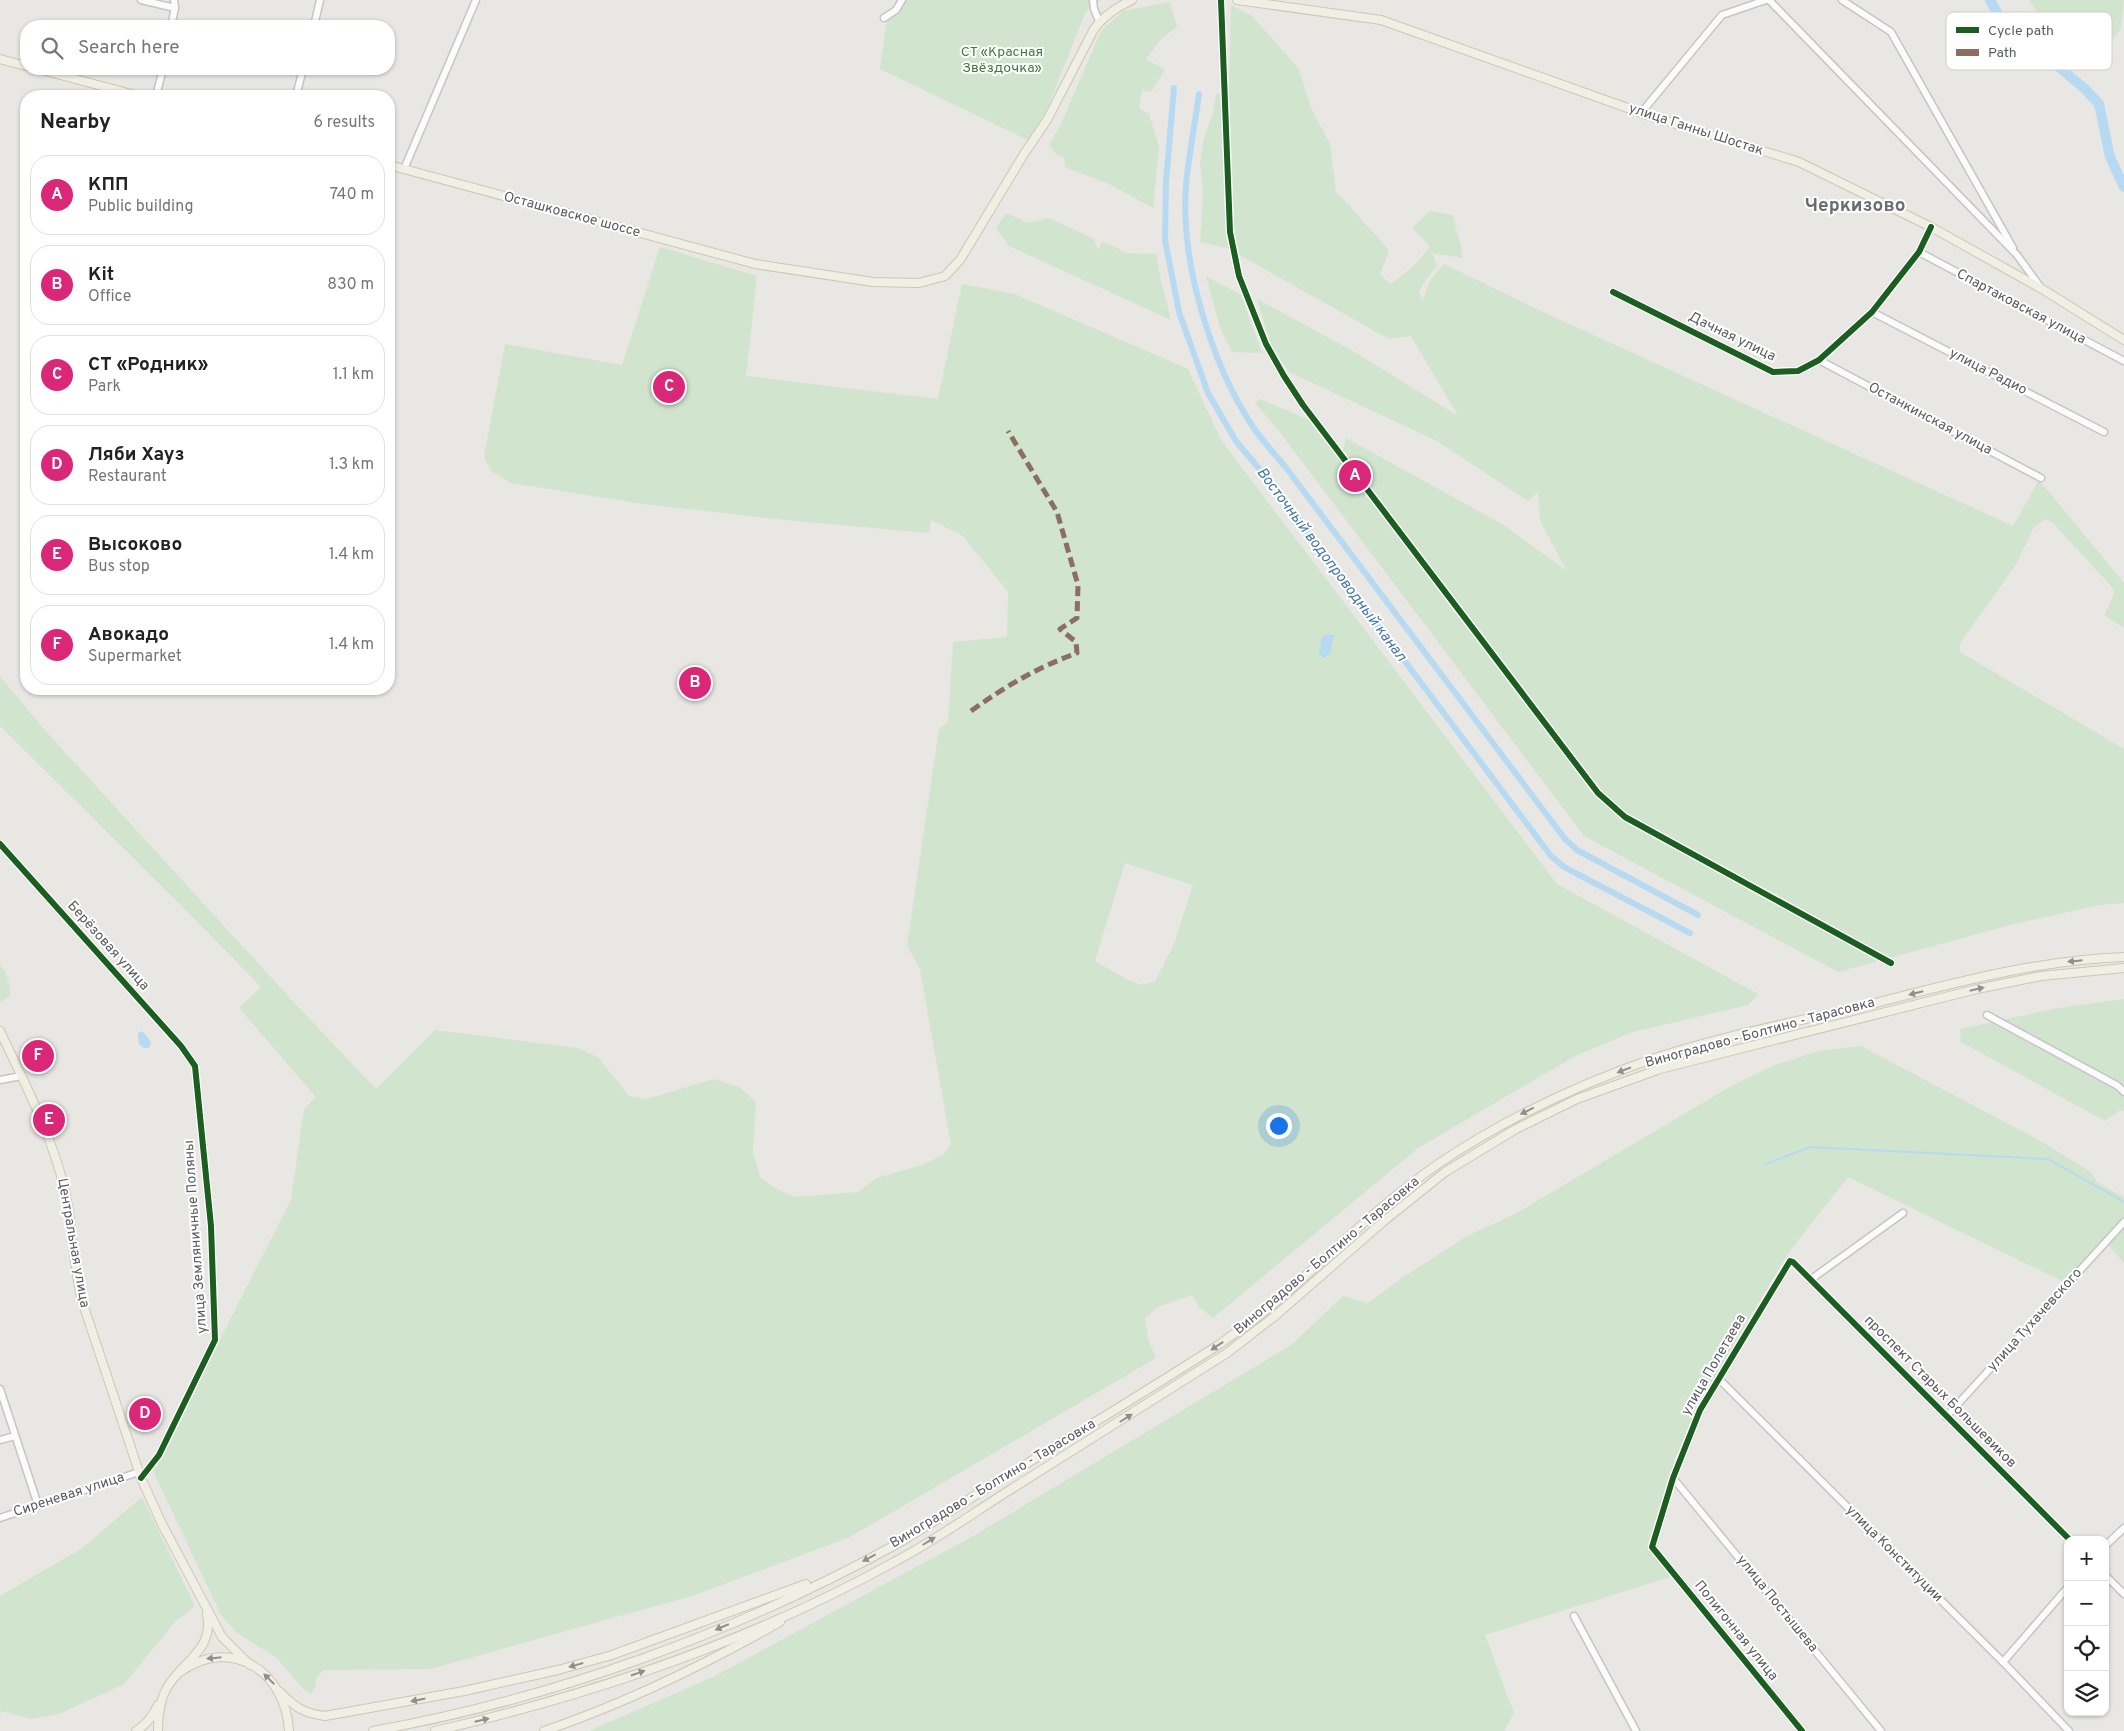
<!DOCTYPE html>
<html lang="en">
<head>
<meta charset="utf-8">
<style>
	body { margin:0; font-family:Overpass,sans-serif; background:#f2f2f2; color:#222 }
	.controls { position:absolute; right:15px; bottom:15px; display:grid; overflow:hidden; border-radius:10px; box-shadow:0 1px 4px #0004 }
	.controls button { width:45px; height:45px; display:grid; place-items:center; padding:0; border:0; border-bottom:1px solid #e0e0e0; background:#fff; color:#222; font:25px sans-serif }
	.you { position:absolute; left:1278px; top:1125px; width:18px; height:18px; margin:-12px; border:4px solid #fff; border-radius:50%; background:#1a73e8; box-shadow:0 0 0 8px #1a73e833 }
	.badge { display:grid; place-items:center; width:32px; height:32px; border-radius:50%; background:#db2777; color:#fff; font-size:16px; font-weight:700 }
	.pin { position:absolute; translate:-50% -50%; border:2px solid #fff; box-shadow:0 1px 5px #0006 }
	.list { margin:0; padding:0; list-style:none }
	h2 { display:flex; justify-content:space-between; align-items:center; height:65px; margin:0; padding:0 20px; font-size:21px }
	h2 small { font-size:16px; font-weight:400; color:#767676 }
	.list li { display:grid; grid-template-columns:32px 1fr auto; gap:15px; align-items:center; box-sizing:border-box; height:80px; margin:0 10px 10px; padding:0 10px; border:1px solid #e0e0e0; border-radius:20px }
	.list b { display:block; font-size:19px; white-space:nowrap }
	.list p { margin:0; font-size:16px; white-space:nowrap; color:#767676 }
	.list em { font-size:16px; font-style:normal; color:#767676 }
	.icon { flex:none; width:28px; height:28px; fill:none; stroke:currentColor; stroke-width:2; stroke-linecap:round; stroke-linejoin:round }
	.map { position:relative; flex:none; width:2124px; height:1731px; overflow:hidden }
	.search { position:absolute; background:#fff; box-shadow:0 1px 4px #0004; left:20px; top:20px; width:375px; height:55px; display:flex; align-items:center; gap:12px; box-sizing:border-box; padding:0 18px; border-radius:20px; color:#767676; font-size:19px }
	.panel { position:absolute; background:#fff; box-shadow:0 1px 4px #0004; left:20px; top:90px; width:375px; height:605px; border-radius:20px }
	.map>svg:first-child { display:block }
	.green { fill:#d1e4ce; fill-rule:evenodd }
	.water { fill:#b7daf2 }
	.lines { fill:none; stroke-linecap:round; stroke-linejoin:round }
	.stream { stroke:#b7daf2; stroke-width:2 }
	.canal { stroke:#b7daf2; stroke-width:6 }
	.river { stroke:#b7daf2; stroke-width:10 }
	.minor-casing { stroke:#c5c5c5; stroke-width:9 }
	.major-casing { stroke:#cec6b2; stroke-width:10 }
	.minor { stroke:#fcfbfb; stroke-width:6 }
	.major { stroke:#f0efe6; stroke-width:8 }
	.quiet { stroke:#8d6e63; stroke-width:5; stroke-dasharray:10 5; stroke-linecap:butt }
	.cycleway-casing { stroke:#fff; stroke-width:9 }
	.cycleway { stroke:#1b5e20; stroke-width:6 }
	.oneway { fill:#8e8f8f }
	.labels { text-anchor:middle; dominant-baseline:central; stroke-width:4; stroke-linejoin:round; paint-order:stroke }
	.park-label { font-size:14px; fill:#397e3b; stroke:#fff }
	.street-label { font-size:14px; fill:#595c60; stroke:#fff }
	.water-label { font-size:15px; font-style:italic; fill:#4276a8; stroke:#fff }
	.district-label { font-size:19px; font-weight:bold; fill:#6a6e72; stroke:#fff }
	.key { fill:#fff; stroke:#cdcecf; stroke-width:1 }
	.key-label { font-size:14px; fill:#595c60 }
</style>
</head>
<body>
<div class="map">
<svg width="2124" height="1731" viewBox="0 0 2124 1731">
	<rect width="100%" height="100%" fill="#e8e7e3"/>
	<!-- green -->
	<g class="green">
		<polygon points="905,0 1101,0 1086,11 1045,114 1028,140 880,69 887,20 894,15 897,16"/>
		<polygon points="2029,0 2124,0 2121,28 2105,51 2071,40 2050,31"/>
		<polygon points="1170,2 1177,27 1161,39 1146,59 1165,70 1151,92 1142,90 1139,108 1149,114 1159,147 1153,208 1111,185 1065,167 1064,157 1056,154 1049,145 1061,124 1101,31 1123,11"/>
		<path d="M 1231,5 L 1252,16 L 1299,69 L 1311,108 L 1330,144 L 1336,191 L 1389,250 L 1380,275 L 1391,284 L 1415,265 L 1430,246 L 1412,228 L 1430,211 L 1453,215 C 1455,230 1463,244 1462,258 L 1432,253 L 1437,265 L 1419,290 L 1422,301 L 1431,279 L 1444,264 L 1545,313 L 2013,526 L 2039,480 L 2124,583 L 2124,628 L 2104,615 L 2114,595 L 2113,588 L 2052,522 L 2045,519 L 2034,527 L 2015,566 L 1963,639 L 1960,645 L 1960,652 L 2124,749 L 2124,903 L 2100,905 L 2014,924 L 1838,972 L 1584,836 L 1279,431 L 1255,403 L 1260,399 L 1309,420 L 1340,461 L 1346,438 L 1502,524 L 1567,571 L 1540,521 L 1538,492 L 1528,501 L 1437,441 L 1289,372 L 1271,345 L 1257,299 L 1353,351 L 1458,416 L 1411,336 L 1389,339 L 1227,248 L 1200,242 L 1203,191 L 1200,163 L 1204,138 L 1213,113 L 1216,94 L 1229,94 Z"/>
		<polygon points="1006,213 1028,223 1049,218 1094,239 1098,250 1103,241 1127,253 1156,254 1161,281 1171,320 1009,246 996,228"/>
		<path d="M 660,247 L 757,276 L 746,376 L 938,399 L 962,284 L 1015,294 L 1188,369 L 1221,440 L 1557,884 L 1758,994 L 1748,1005 L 1633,1032 L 1577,1055 L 1418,1148 L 1213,1318 L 1199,1307 L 1192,1295 L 1158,1307 L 1145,1318 L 1148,1339 L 1156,1358 L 850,1537 L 695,1595 L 430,1669 L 323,1670 L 316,1678 L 315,1688 L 311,1693 L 303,1689 L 277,1658 L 237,1633 L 221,1615 L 153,1471 L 291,1200 L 304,1109 L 316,1097 L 239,1008 L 261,987 L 188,912 L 0,726 L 0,676 L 42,727 L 288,996 L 376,1089 L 435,1030 L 577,1048 L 598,1057 L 629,1096 L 647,1099 L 714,1079 L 739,1087 L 756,1102 L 753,1152 L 760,1177 L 776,1189 L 795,1197 L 858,1192 L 877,1178 L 922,1165 L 943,1155 L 951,1145 L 920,969 L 907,945 L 939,729 L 948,722 L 953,642 L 1007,637 L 1008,592 L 963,536 L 931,520 L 929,533 L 785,520 L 643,504 L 511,483 L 491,471 L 484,457 L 505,344 L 622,365 ZM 1125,863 L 1193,885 L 1174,944 L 1155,981 L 1142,985 L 1128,980 L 1095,961 Z"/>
		<polygon points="1206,276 1241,295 1262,353 1232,352 1220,327"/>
		<path d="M 0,965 C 7,974 11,985 10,996 L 0,1002 Z"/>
		<polygon points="2124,999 2124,1111 2120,1110 2105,1121 1961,1042 1960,1029 2058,1008"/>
		<polygon points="1861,1046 2037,1139 2091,1172 2097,1182 2124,1197 2124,1263 2103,1239 2064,1282 1848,1177 1789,1252 1703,1395 1675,1459 1648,1546 1670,1577 1485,1635 1514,1713 1504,1731 589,1731 715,1676 975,1535 1291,1345 1343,1296 1368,1303 1402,1278 1467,1236 1515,1214 1733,1085 1775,1065 1819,1051"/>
		<polygon points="142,1497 195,1606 175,1622 124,1684 59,1714 31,1719 0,1711 0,1596 81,1549"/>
	</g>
	<!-- water -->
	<g class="water">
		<polygon points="1325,635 1334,635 1330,654 1324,658 1319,654 1322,637"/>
		<polygon points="142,1031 151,1042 149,1048 144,1048 139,1044 138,1033"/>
	</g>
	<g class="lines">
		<!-- stream -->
		<polyline class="stream" points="1766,1164 1810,1147 2048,1159 2124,1202"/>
		<!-- canal -->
		<g class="canal">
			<polyline points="1174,88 1166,182 1165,240 1179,312 1208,393 1236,441 1271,483 1551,856 1564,867 1690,933"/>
			<path d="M 1199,94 C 1195,124 1189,154 1186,185 C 1180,262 1211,363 1253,427 C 1263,442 1276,455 1287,469 L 1565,839 L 1577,850 L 1698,915"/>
		</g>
		<!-- river -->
		<polyline class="river" points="1990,0 2007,30 2029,49 2060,68 2085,89 2099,104 2110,157 2124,187"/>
		<defs>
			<g id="minor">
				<polyline points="141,0 175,8"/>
				<polyline points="1093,0 1094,9 1099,21"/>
				<polyline points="1221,0 1230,232 1239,276 1266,344 1284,376 1303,405 1598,793 1625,817 1891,963"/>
				<polyline points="1769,0 2017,255 2041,288"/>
				<polyline points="1842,0 1891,32 2013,248"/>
				<polyline points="884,18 896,10 902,0"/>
				<polyline points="171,26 175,8 174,0"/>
				<polyline points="314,26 320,0"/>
				<polyline points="156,96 163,69"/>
				<polyline points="296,96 303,69"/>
				<polyline points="1641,113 1722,15 1766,0"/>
				<polyline points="404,169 476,0"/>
				<polyline points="1919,252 2124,361"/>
				<polyline points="1613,292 1773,372 1798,371 1819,360 1872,312 1919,252 1931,227"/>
				<polyline points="1872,312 2104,432"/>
				<polyline points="1819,360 2041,478"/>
				<polyline points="0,844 181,1046 195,1066 211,1226 215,1340 159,1455 141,1478"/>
				<polyline points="1987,1015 2118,1086 2124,1092"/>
				<polyline points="0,1080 21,1076"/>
				<polyline points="1810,1280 1903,1213"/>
				<polyline points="1718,1378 2003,1662 2069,1731"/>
				<polyline points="0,1389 38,1505"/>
				<polyline points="1946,1417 2124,1222"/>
				<polyline points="0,1440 15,1436"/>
				<polyline points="1673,1478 1881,1731"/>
				<polyline points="0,1518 139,1472"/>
				<polyline points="2105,1546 2124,1528"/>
				<polyline points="2105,1575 2124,1594"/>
				<polyline points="1574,1616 1636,1731"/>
				<polyline points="2003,1662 2068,1587"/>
				<polyline points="1802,1731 1652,1547 1673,1478 1700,1410 1790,1261 1793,1262 2070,1540"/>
			</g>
			<g id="major">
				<polyline points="1237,0 1381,20 1650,116 1799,162 1931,227 2042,289 2124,340"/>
				<polyline points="0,59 26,66"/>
				<polyline points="38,69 139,96"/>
				<path d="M 389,165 L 755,264 L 873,282 L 919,283 L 945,276 L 960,260 L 1024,154 L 1047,120 L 1094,29 C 1104,15 1117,7 1132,0"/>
				<path d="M 0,1031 C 24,1082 52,1135 65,1191 C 73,1227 73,1265 82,1301 L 141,1478 L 162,1524 L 222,1637 L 250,1665"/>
				<path d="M 180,1672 C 232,1635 286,1672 289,1731"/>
				<path d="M 280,1692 C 296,1708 303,1713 325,1716 L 464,1691 L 558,1670 L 612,1655 L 806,1584"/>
				<path d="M 136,1731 C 146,1725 153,1716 158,1705"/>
				<path d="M 158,1731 C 158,1716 160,1699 168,1686 C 184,1660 214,1650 207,1614"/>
				<path d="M 373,1731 C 552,1699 735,1633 895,1545 C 932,1524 967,1500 1003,1478 C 1076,1434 1148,1390 1220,1344 C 1236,1332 1253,1321 1269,1308 C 1325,1260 1377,1206 1438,1164 C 1505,1119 1579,1084 1655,1058 C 1726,1035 1799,1021 1871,1004 C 1954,983 2038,960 2124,957"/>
				<path d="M 435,1731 C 595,1694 752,1641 896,1561 C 934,1541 969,1516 1005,1493 C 1079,1446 1153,1400 1227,1353 L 1275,1316 L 1384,1221 L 1445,1172 L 1516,1129 L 1577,1099 L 1660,1069 L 1977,989 L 2041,976 L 2124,968"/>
				<path d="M 544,1731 C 626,1703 704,1665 780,1622"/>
			</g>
		</defs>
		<!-- minor casing -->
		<use href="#minor" class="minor-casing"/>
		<!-- major casing -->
		<use href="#major" class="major-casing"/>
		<!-- minor -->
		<use href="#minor" class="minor"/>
		<!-- major -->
		<use href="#major" class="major"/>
		<!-- quiet -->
		<path class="quiet" d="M 971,711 C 1006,686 1036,668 1077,653 L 1076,642 L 1060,629 L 1077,618 L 1078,585 L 1057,512 L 1008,431"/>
		<defs>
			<g id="cycleway">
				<polyline points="1221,0 1230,232 1239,276 1266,344 1284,376 1303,405 1598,793 1625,817 1891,963"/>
				<polyline points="1613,292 1773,372 1798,371 1819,360 1872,312 1919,252 1931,227"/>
				<polyline points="0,844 181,1046 195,1066 211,1226 215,1340 159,1455 141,1478"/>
				<polyline points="1802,1731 1652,1547 1673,1478 1700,1410 1790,1261 1793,1262 2070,1540"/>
			</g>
		</defs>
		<!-- cycleway casing -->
		<use href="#cycleway" class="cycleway-casing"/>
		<!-- cycleway -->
		<use href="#cycleway" class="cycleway"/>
	</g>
	<!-- one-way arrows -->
	<defs><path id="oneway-solid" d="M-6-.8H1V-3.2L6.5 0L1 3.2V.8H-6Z" transform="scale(1.25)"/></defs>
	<g class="oneway">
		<use href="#oneway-solid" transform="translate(2075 961) rotate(174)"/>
		<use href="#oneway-solid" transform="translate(1977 989) rotate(-13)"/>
		<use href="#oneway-solid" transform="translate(1916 993) rotate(166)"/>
		<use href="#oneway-solid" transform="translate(1624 1070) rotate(159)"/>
		<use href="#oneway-solid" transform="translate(1527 1111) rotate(154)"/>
		<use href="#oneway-solid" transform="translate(1217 1346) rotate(146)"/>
		<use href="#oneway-solid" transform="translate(1126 1418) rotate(-32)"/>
		<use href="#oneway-solid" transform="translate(929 1541) rotate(-32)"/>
		<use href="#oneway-solid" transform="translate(869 1558) rotate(152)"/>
		<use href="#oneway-solid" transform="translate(722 1627) rotate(157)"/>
		<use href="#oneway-solid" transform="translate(214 1658) rotate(174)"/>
		<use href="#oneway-solid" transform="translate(576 1665) rotate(164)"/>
		<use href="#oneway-solid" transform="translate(638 1673) rotate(-19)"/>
		<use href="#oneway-solid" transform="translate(269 1679) rotate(-135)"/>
		<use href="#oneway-solid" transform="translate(418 1700) rotate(169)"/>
		<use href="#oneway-solid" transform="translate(482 1720) rotate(-13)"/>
	</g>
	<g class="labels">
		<!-- park labels -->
		<g class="park-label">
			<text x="1002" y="52">СТ «Красная<tspan x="1002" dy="16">Звёздочка»</tspan></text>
		</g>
		<!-- street labels -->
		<g class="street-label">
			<text transform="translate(1696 130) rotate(18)">улица Ганны Шостак</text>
			<text transform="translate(572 215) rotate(15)">Осташковское шоссе</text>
			<text transform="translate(2021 307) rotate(28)">Спартаковская улица</text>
			<text transform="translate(1732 337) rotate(26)">Дачная улица</text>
			<text transform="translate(1988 372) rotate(27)">улица Радио</text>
			<text transform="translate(1930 419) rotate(28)">Останкинская улица</text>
			<text transform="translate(108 946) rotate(48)">Берёзовая улица</text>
			<text transform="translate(1760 1033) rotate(-15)">Виноградово - Болтино - Тарасовка</text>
			<text transform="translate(196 1237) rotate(-94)">улица Земляничные Поляны</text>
			<text transform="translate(73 1243) rotate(80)">Центральная улица</text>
			<text transform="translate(1327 1256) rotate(-40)">Виноградово - Болтино - Тарасовка</text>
			<text transform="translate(2035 1320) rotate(-48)">улица Тухачевского</text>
			<text transform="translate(1714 1365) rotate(-60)">улица Полетаева</text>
			<text transform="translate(1940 1392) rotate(45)">проспект Старых Большевиков</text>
			<text transform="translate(993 1484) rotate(-31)">Виноградово - Болтино - Тарасовка</text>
			<text transform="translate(69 1495) rotate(-18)">Сиреневая улица</text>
			<text transform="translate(1894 1554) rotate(45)">улица Конституции</text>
			<text transform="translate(1777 1604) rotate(51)">улица Постышева</text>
			<text transform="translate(1736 1631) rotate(51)">Полигонная улица</text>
		</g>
		<!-- water labels -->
		<g class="water-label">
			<text transform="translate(1331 565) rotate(53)">Восточный водопроводный канал</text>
		</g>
		<!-- district labels -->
		<g class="district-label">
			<text x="1855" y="206">Черкизово</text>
		</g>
	</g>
	<!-- legend -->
	<rect x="1946" y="12" width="166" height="58" rx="8" class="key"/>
	<rect x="1956" y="27" width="23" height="6" fill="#1b5e20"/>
	<rect x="1956" y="49" width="23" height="7" fill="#8d6e63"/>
	<g class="key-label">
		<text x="1988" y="35">Cycle path</text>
		<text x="1988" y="57">Path</text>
	</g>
</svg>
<div class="controls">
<button>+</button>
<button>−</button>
<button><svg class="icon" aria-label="locate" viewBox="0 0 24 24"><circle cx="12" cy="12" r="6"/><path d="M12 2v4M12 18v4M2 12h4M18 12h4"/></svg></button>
<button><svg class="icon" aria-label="layers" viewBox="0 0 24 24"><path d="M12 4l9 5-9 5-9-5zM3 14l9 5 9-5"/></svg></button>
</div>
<div class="you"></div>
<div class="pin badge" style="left:1355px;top:476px">A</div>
<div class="pin badge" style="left:695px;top:683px">B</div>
<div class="pin badge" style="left:669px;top:387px">C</div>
<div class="pin badge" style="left:145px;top:1414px">D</div>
<div class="pin badge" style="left:49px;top:1120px">E</div>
<div class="pin badge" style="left:38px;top:1056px">F</div>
<div class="search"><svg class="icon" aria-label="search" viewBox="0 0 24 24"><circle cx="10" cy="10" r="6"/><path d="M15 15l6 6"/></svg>Search here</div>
<section class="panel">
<h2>Nearby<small>6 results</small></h2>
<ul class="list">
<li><span class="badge">A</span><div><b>КПП</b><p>Public building</p></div><em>740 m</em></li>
<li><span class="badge">B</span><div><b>Kit</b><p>Office</p></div><em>830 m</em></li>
<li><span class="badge">C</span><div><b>СТ «Родник»</b><p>Park</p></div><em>1.1 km</em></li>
<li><span class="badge">D</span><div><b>Ляби Хауз</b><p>Restaurant</p></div><em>1.3 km</em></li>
<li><span class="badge">E</span><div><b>Высоково</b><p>Bus stop</p></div><em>1.4 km</em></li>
<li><span class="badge">F</span><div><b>Авокадо</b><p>Supermarket</p></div><em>1.4 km</em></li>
</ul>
</section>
</div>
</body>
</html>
